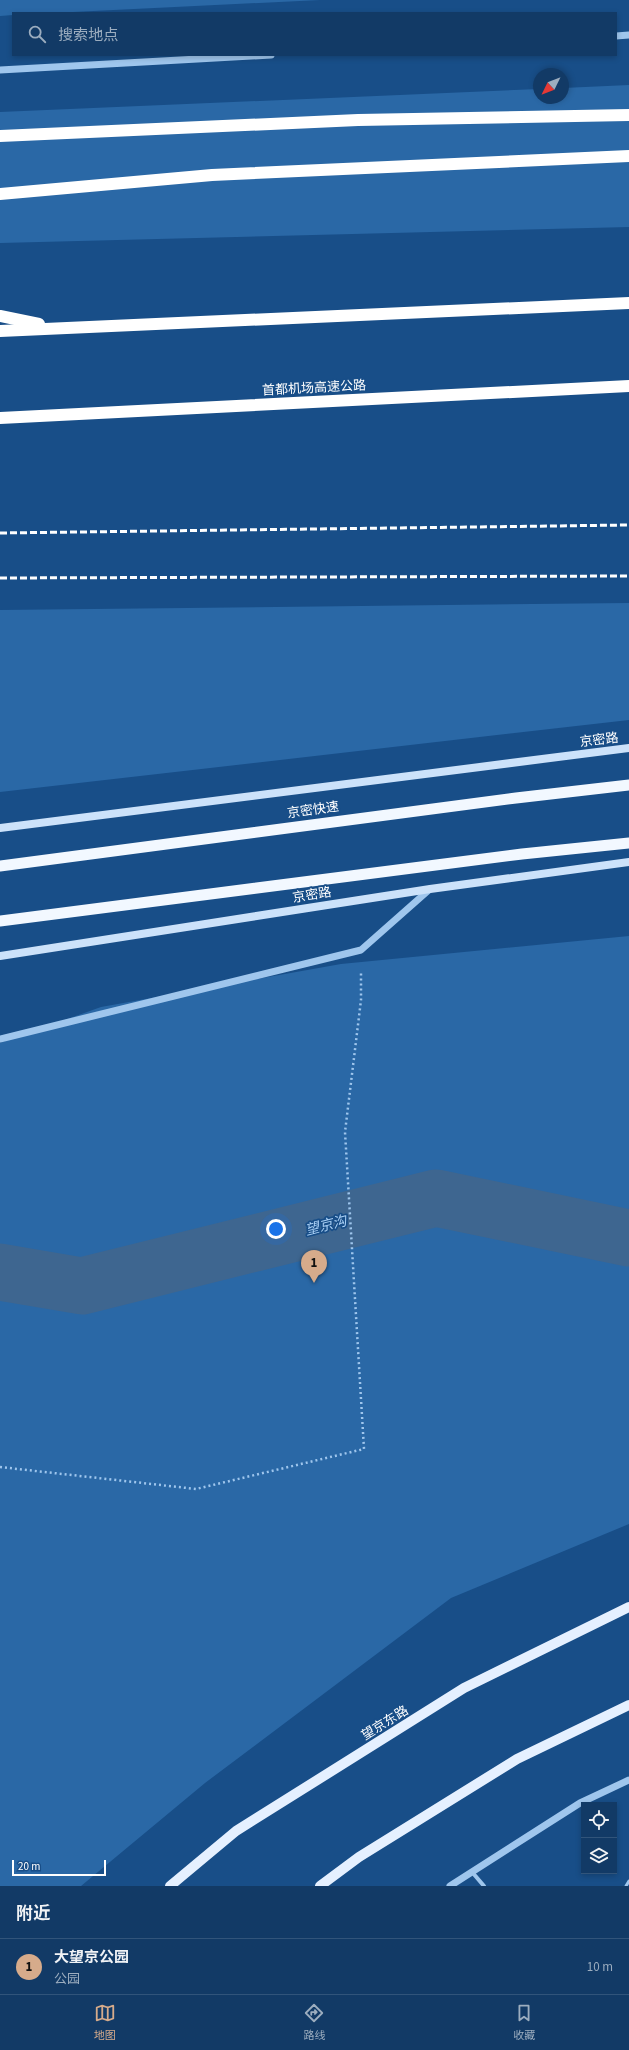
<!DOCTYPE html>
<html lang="zh">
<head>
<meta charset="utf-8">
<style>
	body { margin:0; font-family:"Source Sans 3","Noto Sans SC",sans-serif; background:#1f456f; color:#f1f3f6 }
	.controls { position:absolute; right:12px; bottom:12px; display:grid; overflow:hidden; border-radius:0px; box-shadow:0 2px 6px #0003 }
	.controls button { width:36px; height:36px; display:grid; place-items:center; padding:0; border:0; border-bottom:1px solid #31547a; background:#123a66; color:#f1f3f6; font:20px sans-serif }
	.compass { position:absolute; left:533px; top:68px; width:36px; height:36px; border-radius:50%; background:#123a66; box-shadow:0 2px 6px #0003; rotate:227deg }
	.scale { position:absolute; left:12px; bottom:10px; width:94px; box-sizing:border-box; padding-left:4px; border:2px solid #fff; border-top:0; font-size:11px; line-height:14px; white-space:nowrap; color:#fff; -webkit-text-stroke:3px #184e88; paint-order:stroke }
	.you { position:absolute; left:276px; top:1229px; width:14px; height:14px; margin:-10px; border:3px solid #fff; border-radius:50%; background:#1a73e8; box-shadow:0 0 0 6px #1a73e833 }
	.badge { display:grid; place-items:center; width:26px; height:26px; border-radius:50%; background:#d6ab8b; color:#111; font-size:13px; font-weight:700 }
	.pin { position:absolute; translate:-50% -33px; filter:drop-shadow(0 1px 2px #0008) }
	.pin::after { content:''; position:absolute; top:21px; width:14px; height:12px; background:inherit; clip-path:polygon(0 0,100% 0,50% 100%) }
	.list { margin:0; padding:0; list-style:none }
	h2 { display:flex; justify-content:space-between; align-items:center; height:52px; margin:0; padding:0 16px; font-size:17px }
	h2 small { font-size:13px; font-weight:400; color:#9cadbf }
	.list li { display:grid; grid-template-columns:26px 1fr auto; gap:12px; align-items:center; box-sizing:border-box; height:56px; padding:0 16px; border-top:1px solid #31547a }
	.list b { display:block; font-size:15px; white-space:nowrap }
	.list p { margin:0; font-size:13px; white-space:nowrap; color:#9cadbf }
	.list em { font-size:13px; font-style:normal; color:#9cadbf }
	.icon { flex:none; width:22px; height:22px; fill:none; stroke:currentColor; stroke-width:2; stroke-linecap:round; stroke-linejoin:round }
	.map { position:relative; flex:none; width:629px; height:1886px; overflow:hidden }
	.search { position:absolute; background:#123a66; box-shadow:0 2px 6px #0003; left:12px; right:12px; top:12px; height:44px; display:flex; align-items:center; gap:10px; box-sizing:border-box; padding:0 14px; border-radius:0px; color:#9cadbf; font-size:15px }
	.sheet { height:108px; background:#123a66 }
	nav { display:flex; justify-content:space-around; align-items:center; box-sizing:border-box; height:56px; border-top:1px solid #31547a; background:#123a66; font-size:11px; color:#9cadbf }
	nav a { display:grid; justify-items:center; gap:2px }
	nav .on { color:#d6ab8b }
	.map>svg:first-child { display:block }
	.green { fill:#2a68a6 }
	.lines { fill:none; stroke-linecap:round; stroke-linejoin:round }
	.river { stroke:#3e6690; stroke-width:57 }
	.path { stroke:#9fc6ed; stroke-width:2.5; stroke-dasharray:2 3; stroke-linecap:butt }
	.service { stroke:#9fc6ed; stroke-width:3 }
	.minor { stroke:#9fc6ed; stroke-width:4 }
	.tertiary { stroke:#9fc6ed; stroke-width:7 }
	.secondary { stroke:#cce2fa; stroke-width:8 }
	.primary { stroke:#e5f0ff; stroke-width:10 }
	.trunk { stroke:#f2f8ff; stroke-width:11 }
	.motorway { stroke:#fff; stroke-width:12 }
	.rail { stroke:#fff; stroke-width:3; stroke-dasharray:7 3; stroke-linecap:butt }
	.labels { text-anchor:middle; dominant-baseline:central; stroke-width:3.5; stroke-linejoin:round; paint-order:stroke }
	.street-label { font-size:13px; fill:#fff; stroke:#184e88 }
	.water-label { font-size:14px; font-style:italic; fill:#aad0f5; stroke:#184e88 }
</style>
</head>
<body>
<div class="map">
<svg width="629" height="1886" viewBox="0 0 629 1886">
	<rect width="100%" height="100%" fill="#184e88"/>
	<!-- green -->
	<g class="green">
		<polygon points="0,0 320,0 53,13 13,13 13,15 0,16"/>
		<polygon points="629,85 629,227 0,243 0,112 539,89 539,98 563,98 563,88"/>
		<polygon points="629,603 629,720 0,792 0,610"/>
		<polygon points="629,936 629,1524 451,1598 205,1783 81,1886 0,1886 0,1043 101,1007 341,964"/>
	</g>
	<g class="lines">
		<!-- river -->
		<polyline class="river" points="0,1272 82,1286 436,1198 629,1238"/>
		<!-- path -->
		<polyline class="path" points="0,1467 196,1489 364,1449 345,1132 361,1000 361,971"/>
		<!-- service -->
		<polyline class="service" points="626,1886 629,1881"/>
		<!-- minor -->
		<polyline class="minor" points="472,1872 484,1886"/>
		<!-- tertiary -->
		<g class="tertiary">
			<polyline points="616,36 629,35"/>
			<polyline points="0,70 271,55"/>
			<polyline points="0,1039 361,950 430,889"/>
			<polyline points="450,1886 580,1803 629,1780"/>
		</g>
		<!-- secondary -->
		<g class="secondary">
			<polyline points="0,828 629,748"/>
			<polyline points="0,956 430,889 629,862"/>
		</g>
		<!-- primary -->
		<g class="primary">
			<polyline points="170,1886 236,1831 464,1688 629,1607"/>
			<polyline points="320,1886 359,1857 517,1759 629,1705"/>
		</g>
		<!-- trunk -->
		<g class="trunk">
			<polyline points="0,866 516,798 629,785"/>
			<polyline points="0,921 522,854 629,843"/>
		</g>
		<!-- motorway -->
		<g class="motorway">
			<polyline points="0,136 358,120 629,115"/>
			<polyline points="0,194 212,175 629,156"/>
			<polyline points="0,316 39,324"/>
			<polyline points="0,331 629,303"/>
			<polyline points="0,418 629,386"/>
		</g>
		<!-- rail -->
		<g class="rail">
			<polyline points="0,533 629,525"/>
			<polyline points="0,578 629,576"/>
		</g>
	</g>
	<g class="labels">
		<!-- street labels -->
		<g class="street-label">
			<text transform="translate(314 388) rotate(-3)">首都机场高速公路</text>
			<text transform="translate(599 740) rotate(-7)">京密路</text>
			<text transform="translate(313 810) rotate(-8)">京密快速</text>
			<text transform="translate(312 895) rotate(-9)">京密路</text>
			<text transform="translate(385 1723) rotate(-32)">望京东路</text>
		</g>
		<!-- water labels -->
		<g class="water-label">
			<text transform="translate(326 1226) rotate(-14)">望京沟</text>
		</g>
	</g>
</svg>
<div class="controls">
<button><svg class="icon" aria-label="locate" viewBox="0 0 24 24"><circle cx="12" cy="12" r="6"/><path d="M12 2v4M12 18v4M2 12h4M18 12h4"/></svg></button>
<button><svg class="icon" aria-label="layers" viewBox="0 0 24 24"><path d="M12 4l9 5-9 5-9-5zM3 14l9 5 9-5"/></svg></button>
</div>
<svg class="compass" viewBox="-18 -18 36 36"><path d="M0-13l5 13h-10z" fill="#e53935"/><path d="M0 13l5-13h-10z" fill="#9cadbf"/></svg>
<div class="scale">20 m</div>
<div class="you"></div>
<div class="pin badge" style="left:314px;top:1283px">1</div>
<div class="search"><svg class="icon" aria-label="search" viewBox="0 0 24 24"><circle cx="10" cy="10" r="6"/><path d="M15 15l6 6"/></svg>搜索地点</div>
</div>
<section class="sheet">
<h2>附近<small></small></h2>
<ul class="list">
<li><span class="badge">1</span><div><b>大望京公园</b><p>公园</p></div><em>10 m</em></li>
</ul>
</section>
<nav>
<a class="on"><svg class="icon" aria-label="map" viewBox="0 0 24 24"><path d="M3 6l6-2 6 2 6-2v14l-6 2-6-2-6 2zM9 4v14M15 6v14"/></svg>地图</a>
<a><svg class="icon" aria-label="directions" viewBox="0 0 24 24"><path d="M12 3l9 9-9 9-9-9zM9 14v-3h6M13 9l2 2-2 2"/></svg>路线</a>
<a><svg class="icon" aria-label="saved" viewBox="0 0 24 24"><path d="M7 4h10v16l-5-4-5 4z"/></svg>收藏</a>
</nav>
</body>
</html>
